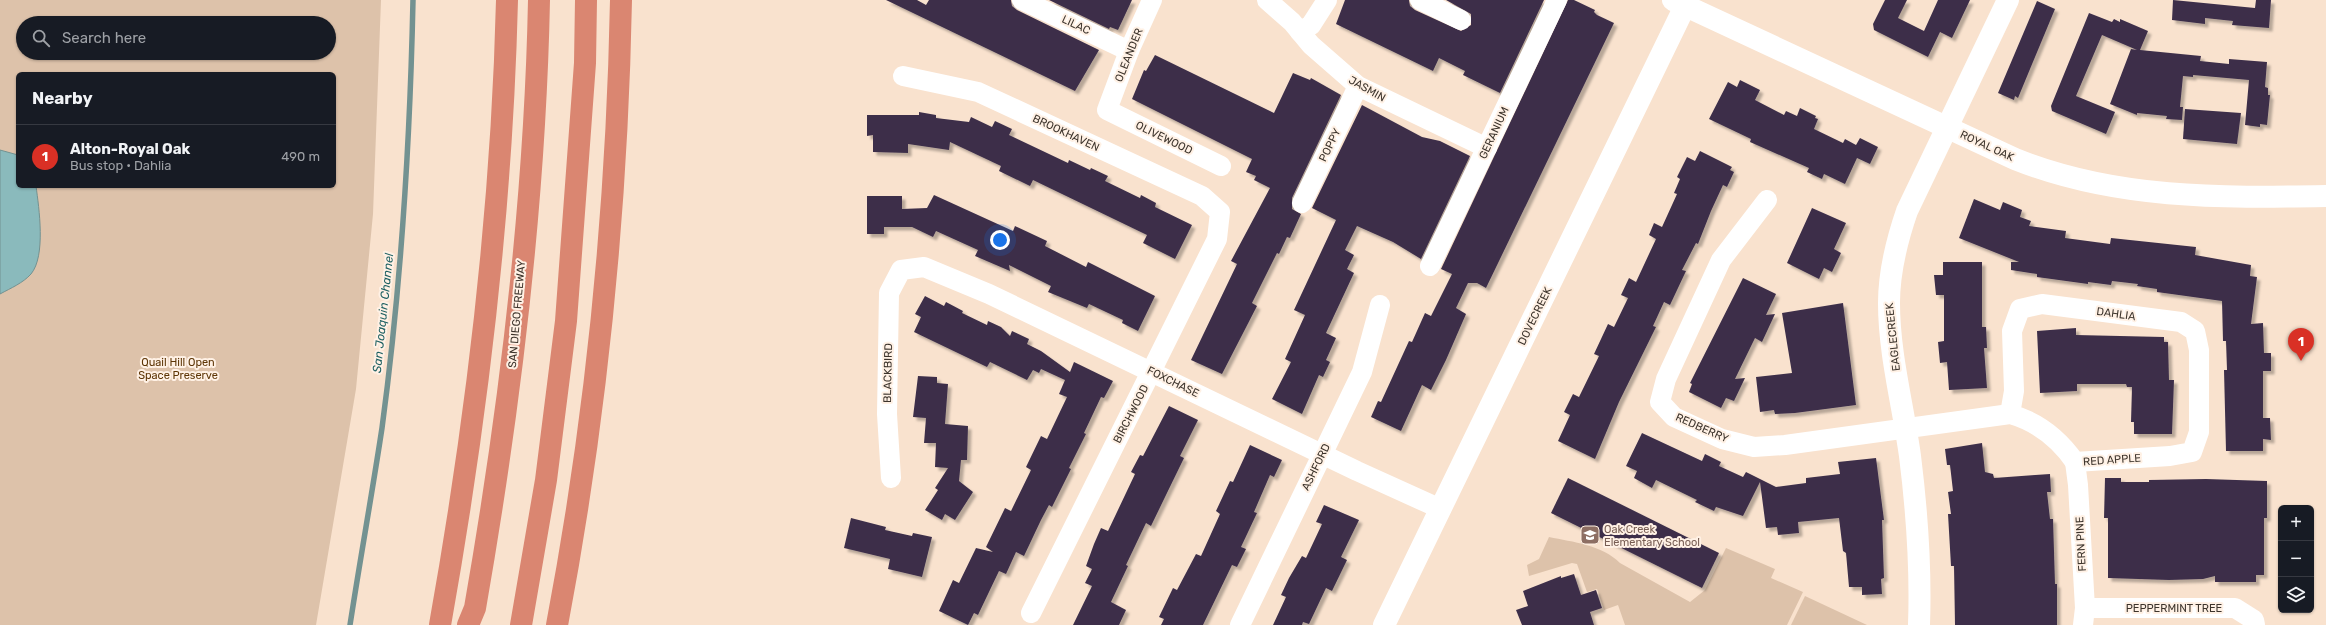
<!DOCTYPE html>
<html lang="en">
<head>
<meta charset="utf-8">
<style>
	body { margin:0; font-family:Rubik,sans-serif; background:#20242c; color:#f1f3f6 }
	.controls { position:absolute; right:12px; bottom:12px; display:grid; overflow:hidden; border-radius:6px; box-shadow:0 1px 3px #0004 }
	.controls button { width:36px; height:36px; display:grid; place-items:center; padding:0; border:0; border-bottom:1px solid #363941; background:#171b24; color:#f1f3f6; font:20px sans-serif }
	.you { position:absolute; left:1000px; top:240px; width:14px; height:14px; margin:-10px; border:3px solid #fff; border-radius:50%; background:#1a73e8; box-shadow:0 0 0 6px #1a73e833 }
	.badge { display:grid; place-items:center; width:26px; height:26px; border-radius:50%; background:#d93025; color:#fff; font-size:13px; font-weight:700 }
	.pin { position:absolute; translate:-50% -33px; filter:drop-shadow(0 1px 2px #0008) }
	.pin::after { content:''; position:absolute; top:21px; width:14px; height:12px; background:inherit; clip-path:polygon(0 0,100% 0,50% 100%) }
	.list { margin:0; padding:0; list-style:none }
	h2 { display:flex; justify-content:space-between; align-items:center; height:52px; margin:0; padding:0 16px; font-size:17px }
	h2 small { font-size:13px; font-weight:400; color:#9ea1a6 }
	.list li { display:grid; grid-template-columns:26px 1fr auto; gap:12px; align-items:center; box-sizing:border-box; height:64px; padding:0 16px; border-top:1px solid #363941 }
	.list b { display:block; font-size:15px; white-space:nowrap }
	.list p { margin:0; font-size:13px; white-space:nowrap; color:#9ea1a6 }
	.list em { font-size:13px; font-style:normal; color:#9ea1a6 }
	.icon { flex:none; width:22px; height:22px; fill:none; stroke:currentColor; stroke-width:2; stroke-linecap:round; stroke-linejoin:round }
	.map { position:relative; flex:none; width:2326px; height:625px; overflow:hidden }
	.search { position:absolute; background:#171b24; box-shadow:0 1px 3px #0004; left:16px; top:16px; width:320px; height:44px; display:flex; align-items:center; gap:10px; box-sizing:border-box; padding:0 14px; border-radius:22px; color:#9ea1a6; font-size:15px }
	.panel { position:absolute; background:#171b24; box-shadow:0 1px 3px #0004; left:16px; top:72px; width:320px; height:116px; border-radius:6px }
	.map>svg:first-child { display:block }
	.green { fill:#ddc2aa; fill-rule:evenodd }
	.water { fill:#8ababc; stroke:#739291 }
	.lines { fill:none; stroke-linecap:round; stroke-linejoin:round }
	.stream { stroke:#739291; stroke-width:5.5 }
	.building { fill:#3d2f4a; filter:url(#shadow) }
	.minor { stroke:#fff; stroke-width:20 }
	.tertiary { stroke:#fff; stroke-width:22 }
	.motorway { stroke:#da8671; stroke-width:22 }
	.labels { text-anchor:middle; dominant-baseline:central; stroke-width:4; stroke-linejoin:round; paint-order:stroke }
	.street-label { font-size:11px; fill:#3d342c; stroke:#fff1e5 }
	.park-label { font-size:11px; fill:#5d3505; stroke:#fff1e5 }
	.education-label { font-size:11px; fill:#785e54; stroke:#fff1e5; text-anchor:start }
	.water-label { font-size:12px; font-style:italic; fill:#1e6062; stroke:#fff1e5 }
</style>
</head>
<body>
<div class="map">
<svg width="2326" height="625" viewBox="0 0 2326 625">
	<defs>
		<filter id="shadow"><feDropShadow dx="3.5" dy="3.5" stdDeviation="1" flood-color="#0004"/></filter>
	</defs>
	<rect width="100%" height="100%" fill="#f9e2ce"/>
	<!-- green -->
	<g class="green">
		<path d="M 0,0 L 381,0 L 373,214 L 356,389 L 316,625 L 0,625 ZM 23,23 L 329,23 L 329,53 L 23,53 ZM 18,74 L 334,74 L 334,186 L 18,186 Z"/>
		<path d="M 1549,537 C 1573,542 1602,545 1620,563 L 1690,602 L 1705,590 L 1726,548 L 1775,569 L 1771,578 L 1803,592 L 1787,625 L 1625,625 L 1618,605 L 1604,610 L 1597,589 L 1587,592 L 1577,564 L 1572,563 L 1529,576 L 1527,565 L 1539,559 Z"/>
		<polygon points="1805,596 1867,625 1791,625"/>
	</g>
	<!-- water -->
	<path class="water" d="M 0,150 L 18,155 L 18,186 L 36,186 C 39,208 46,256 31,274 C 23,283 11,288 0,294 Z"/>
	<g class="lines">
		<!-- stream -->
		<path class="stream" d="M 350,625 C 360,560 372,494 382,428 C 401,287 410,143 413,0"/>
	</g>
	<!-- building -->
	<g class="building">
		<polygon points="886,0 917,0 926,5 929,0 1011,0 1012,6 1017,10 1099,50 1075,91"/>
		<polygon points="1049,0 1132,0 1118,30 1110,27 1109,29"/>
		<polygon points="1345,0 1409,0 1410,6 1415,10 1461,31 1471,25 1471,14 1446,0 1544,0 1500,93 1463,75 1465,71 1439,58 1433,71 1336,24"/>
		<polygon points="1568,0 1574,0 1595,10 1594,12 1597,15 1614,23 1486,288 1477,283 1468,283 1456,308 1466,314 1446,360 1431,390 1422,385 1401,431 1371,417 1378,401 1381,402 1409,341 1412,342 1425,313 1431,316 1452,274 1441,269"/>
		<polygon points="1885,0 1907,0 1898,18 1924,31 1938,0 1970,0 1952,38 1940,32 1928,57 1874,30 1873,24"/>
		<polygon points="2173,0 2255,8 2256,0 2271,0 2269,28 2232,25 2233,21 2205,18 2205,24 2172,20"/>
		<polygon points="2037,1 2055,9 2018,98 2015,96 2014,100 1998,93"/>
		<polygon points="2089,13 2112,22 2114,19 2120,22 2120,19 2148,31 2140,50 2201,56 2200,61 2229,64 2229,59 2267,62 2265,87 2268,88 2268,95 2270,95 2267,125 2260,124 2260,127 2245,125 2249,80 2193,75 2193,77 2183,76 2180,107 2183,107 2182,120 2166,119 2167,116 2137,113 2137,115 2110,104 2131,49 2137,50 2102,35 2076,96 2115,112 2106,134 2052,111 2051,106"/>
		<polygon points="1155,55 1274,113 1293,73 1310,80 1311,78 1341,95 1292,198 1292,209 1301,214 1290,238 1287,237 1279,254 1277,253 1252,303 1257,306 1222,374 1191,360 1237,264 1231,261 1270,188 1254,180 1256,176 1246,172 1252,159 1132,99 1144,70 1146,71"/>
		<polygon points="1740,80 1760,90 1755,100 1784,115 1786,111 1797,116 1800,108 1816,116 1815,118 1818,119 1814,129 1843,143 1845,139 1856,145 1860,138 1878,147 1870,164 1857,158 1845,184 1824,174 1822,179 1807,172 1809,168 1750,142 1751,139 1709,119 1728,82 1737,87"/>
		<polygon points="1362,105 1422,137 1440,141 1470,156 1421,259 1393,242 1357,226 1345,250 1354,255 1347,269 1354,273 1326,333 1336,338 1326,360 1330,362 1323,377 1319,375 1302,414 1272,399 1291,362 1285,359 1305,315 1294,310 1336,220 1312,208"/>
		<polygon points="2185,109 2241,113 2237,144 2183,139"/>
		<polygon points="919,112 936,115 936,118 969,122 971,117 992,127 995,121 1012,129 1009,135 1068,163 1069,160 1090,170 1091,168 1108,176 1105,181 1140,198 1141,195 1156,203 1155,207 1192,225 1175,259 1143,243 1147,235 1033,180 1030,186 999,171 1001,166 950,142 949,150 908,144 908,153 873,152 873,135 867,136 867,115 919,115"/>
		<polygon points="1700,151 1732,167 1730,170 1734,172 1727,187 1723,185 1711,211 1698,244 1696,243 1682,270 1686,271 1670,305 1664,302 1653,326 1656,327 1619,402 1595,459 1558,441 1570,415 1564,412 1573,394 1579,397 1599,356 1594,354 1608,324 1614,327 1628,298 1621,295 1629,278 1636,282 1656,239 1649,235 1654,223 1662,227 1677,194 1674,193 1680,179 1677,177 1687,157 1695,161"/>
		<polygon points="934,195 1013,231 1015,226 1047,241 1045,246 1086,267 1088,262 1155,296 1138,331 1122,323 1123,320 1089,304 1087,308 1048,292 1051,286 1009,265 1010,271 975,256 978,250 936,231 933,237 912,227 884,227 884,234 867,234 867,196 902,196 902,209 927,208"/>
		<polygon points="1974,199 2000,210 2003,202 2022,210 2020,217 2031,221 2029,226 2066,231 2065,238 2110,244 2111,238 2196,247 2195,255 2251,265 2250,276 2257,277 2251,324 2263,323 2264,353 2271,353 2271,371 2263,371 2263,418 2270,418 2271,440 2263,439 2263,451 2226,451 2224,370 2227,370 2226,341 2223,341 2222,301 2157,292 2157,289 2137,286 2138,284 2112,281 2111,285 2088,282 2088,284 2037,277 2037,274 2011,270 2011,262 2019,262 1959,238"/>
		<polygon points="1812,208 1846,223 1834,249 1841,253 1832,272 1824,268 1819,279 1787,263"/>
		<polygon points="1943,262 1982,262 1982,327 1986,327 1987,348 1984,348 1987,388 1949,390 1947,362 1940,363 1938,342 1944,341 1944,295 1936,295 1934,275 1943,275"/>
		<polygon points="1743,278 1776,294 1766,315 1775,314 1762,342 1755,338 1735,379 1745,378 1734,401 1726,398 1721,408 1689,392 1692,384 1690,383"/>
		<polygon points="925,296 944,306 946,302 963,311 962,313 987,325 988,321 1001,327 1010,336 1012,331 1029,339 1027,344 1041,351 1070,372 1074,362 1113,381 1104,398 1101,397 1084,433 1086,434 1069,468 1071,469 1052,507 1049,505 1041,520 1024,556 1016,552 1006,574 999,571 978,615 974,613 968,625 939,611 953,580 959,583 976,548 993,552 986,547 1005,508 1011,511 1031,470 1026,467 1041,436 1047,439 1067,397 1059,394 1065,380 1041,369 1039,373 1033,370 1027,380 990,362 987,367 914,332 921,317 915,314"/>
		<polygon points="1843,303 1856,405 1795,413 1775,414 1774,410 1760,412 1756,377 1792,373 1782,313"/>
		<polygon points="2076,328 2076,335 2164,337 2164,342 2168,342 2169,380 2174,380 2172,434 2134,434 2134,422 2131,422 2132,387 2127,387 2126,384 2077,384 2077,391 2040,393 2037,331"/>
		<polygon points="918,376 937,377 937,383 948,384 945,424 968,426 967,460 961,460 959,481 973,492 955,520 945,514 942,520 925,510 938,490 935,488 948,468 935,467 936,443 924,443 926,418 913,417"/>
		<polygon points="1169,406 1198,420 1180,456 1184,458 1166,495 1151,526 1146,523 1126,565 1128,566 1111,602 1126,610 1119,625 1073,625 1092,586 1085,583 1092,569 1086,566 1094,544 1101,528 1108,531 1135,474 1131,472 1140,455 1143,456"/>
		<polygon points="1642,433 1702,461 1705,454 1721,462 1719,466 1743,477 1746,472 1776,487 1806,483 1806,478 1840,474 1838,462 1876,458 1884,520 1882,520 1884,578 1881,579 1882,594 1862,595 1862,587 1849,587 1846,553 1843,551 1839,518 1798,522 1799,533 1778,535 1777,527 1766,528 1760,482 1743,516 1716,507 1714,511 1695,502 1697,500 1656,480 1652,488 1634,478 1637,471 1626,466"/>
		<polygon points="1982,443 1985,472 1993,474 1994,478 2050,474 2051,492 2047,492 2050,519 2053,519 2055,584 2057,584 2057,625 1955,625 1954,566 1951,566 1948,514 1951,514 1948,492 1953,491 1950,465 1947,465 1945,449"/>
		<polygon points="1250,445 1282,460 1274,477 1270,475 1254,512 1257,513 1241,547 1246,549 1237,567 1232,565 1203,625 1161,625 1164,619 1159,617 1173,588 1177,590 1196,554 1201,556 1220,514 1216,511 1230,481 1233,482"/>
		<polygon points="1568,478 1719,553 1702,588 1551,513"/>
		<polygon points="2105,478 2121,478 2121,482 2149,482 2149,480 2206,479 2267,481 2267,518 2264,518 2264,575 2256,575 2256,582 2215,582 2215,576 2203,579 2169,580 2108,578 2108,518 2104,518"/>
		<polygon points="1324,505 1359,520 1341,557 1347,560 1332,591 1326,588 1309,624 1303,622 1302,625 1273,625 1286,597 1281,595 1289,578 1302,556 1306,558 1322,524 1316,522"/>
		<polygon points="851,518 886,527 885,530 912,536 913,533 932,537 922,577 888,569 890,559 844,548"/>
		<polygon points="1574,574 1581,595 1596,590 1602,608 1590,612 1594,625 1522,625 1516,610 1528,606 1523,591 1561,576 1561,578"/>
	</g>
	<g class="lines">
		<!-- minor -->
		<g class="minor">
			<polyline points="1022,0 1129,51"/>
			<polyline points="1152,0 1129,51 1107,110 1221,166"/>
			<polyline points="1267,0 1292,22 1311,45 1358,86 1487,148"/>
			<polyline points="1420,0 1461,20"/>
			<polyline points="1300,32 1311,25 1327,0"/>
			<polyline points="903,76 978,92 1202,196 1220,212 1217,239 1031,613"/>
			<path d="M 1767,200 L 1721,260 L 1666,379 L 1660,402 L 1674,417 L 1722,439 L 1754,447 L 1785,445 L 2010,414 C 2038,422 2059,439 2075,462 L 2170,456 L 2192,452 L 2199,432 L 2199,350 L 2195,331 L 2181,322 L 2042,304 L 2020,309 L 2012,331 L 2014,391 L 2010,414"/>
			<polyline points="1302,203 1358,86"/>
			<polyline points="1430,266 1557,0"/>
			<polyline points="2075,462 2078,485 2085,608 2083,625"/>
			<polyline points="891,478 887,414 889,293 901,270 924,267 989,294 1357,471 1441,509"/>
			<polyline points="2085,608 2235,608 2254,620 2255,625"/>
			<polyline points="1240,625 1362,372 1380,305"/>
		</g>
		<!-- tertiary -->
		<g class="tertiary">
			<path d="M 1673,0 L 2015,159 C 2115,199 2220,198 2326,196"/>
			<polyline points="1384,625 1685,6"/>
			<path d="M 1919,625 C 1921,569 1917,512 1910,456 C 1903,405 1889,354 1889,303 C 1889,272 1897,240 1907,211 L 2008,0"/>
		</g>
		<!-- motorway -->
		<g class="motorway">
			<path d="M 440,625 C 477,418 502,210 507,0"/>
			<path d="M 468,625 L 475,608 C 510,408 535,204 539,0"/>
			<polyline points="521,625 546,480 566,321 585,63 586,0"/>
			<path d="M 557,625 C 596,420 617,209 621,0"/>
		</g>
	</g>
	<!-- icons -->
	<defs>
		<symbol id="school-square" viewBox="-11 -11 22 22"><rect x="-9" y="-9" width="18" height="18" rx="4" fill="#8d6e63" stroke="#fff1e5"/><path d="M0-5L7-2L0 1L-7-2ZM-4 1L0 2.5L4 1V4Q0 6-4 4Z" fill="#fff"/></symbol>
	</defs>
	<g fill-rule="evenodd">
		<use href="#school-square" x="1579" y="524" width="22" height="22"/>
	</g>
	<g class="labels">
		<!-- street labels -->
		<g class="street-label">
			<text transform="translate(1076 25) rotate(25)">LILAC</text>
			<text transform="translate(1129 55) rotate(-68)">OLEANDER</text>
			<text transform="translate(1367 89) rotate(29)">JASMIN</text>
			<text transform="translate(1066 133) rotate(25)">BROOKHAVEN</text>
			<text transform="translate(1494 133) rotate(-65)">GERANIUM</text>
			<text transform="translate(1164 138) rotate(26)">OLIVEWOOD</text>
			<text transform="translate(1330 145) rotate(-64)">POPPY</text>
			<text transform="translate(1987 146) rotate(25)">ROYAL OAK</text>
			<text transform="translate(517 314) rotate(-85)">SAN DIEGO FREEWAY</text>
			<text transform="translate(2116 314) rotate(8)">DAHLIA</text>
			<text transform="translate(1535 316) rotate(-64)">DOVECREEK</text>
			<text transform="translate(1893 337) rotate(-96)">EAGLECREEK</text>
			<text transform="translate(888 373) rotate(-89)">BLACKBIRD</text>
			<text transform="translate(1173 382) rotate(26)">FOXCHASE</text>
			<text transform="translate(1131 414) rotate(-63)">BIRCHWOOD</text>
			<text transform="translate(1702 428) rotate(24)">REDBERRY</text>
			<text transform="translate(2112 460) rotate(-4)">RED APPLE</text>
			<text transform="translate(1316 467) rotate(-64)">ASHFORD</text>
			<text transform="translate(2081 544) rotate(-93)">FERN PINE</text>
			<text x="2174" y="608">PEPPERMINT TREE</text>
		</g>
		<!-- park labels -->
		<g class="park-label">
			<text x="178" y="362">Quail Hill Open<tspan x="178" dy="13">Space Preserve</tspan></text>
		</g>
		<!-- education labels -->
		<g class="education-label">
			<text x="1604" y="529">Oak Creek<tspan x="1604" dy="13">Elementary School</tspan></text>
		</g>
		<!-- water labels -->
		<g class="water-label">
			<text transform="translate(383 313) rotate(-84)">San Joaquin Channel</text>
		</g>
	</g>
</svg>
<div class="controls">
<button>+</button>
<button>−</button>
<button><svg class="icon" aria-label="layers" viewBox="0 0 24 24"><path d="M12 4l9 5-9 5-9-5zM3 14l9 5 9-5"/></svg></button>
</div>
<div class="you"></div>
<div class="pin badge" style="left:2301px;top:361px">1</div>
<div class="search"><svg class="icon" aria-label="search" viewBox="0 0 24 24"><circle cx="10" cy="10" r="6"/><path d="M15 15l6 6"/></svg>Search here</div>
<section class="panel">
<h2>Nearby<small></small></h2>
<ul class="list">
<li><span class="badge">1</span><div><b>Alton-Royal Oak</b><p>Bus stop · Dahlia</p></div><em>490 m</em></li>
</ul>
</section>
</div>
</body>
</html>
